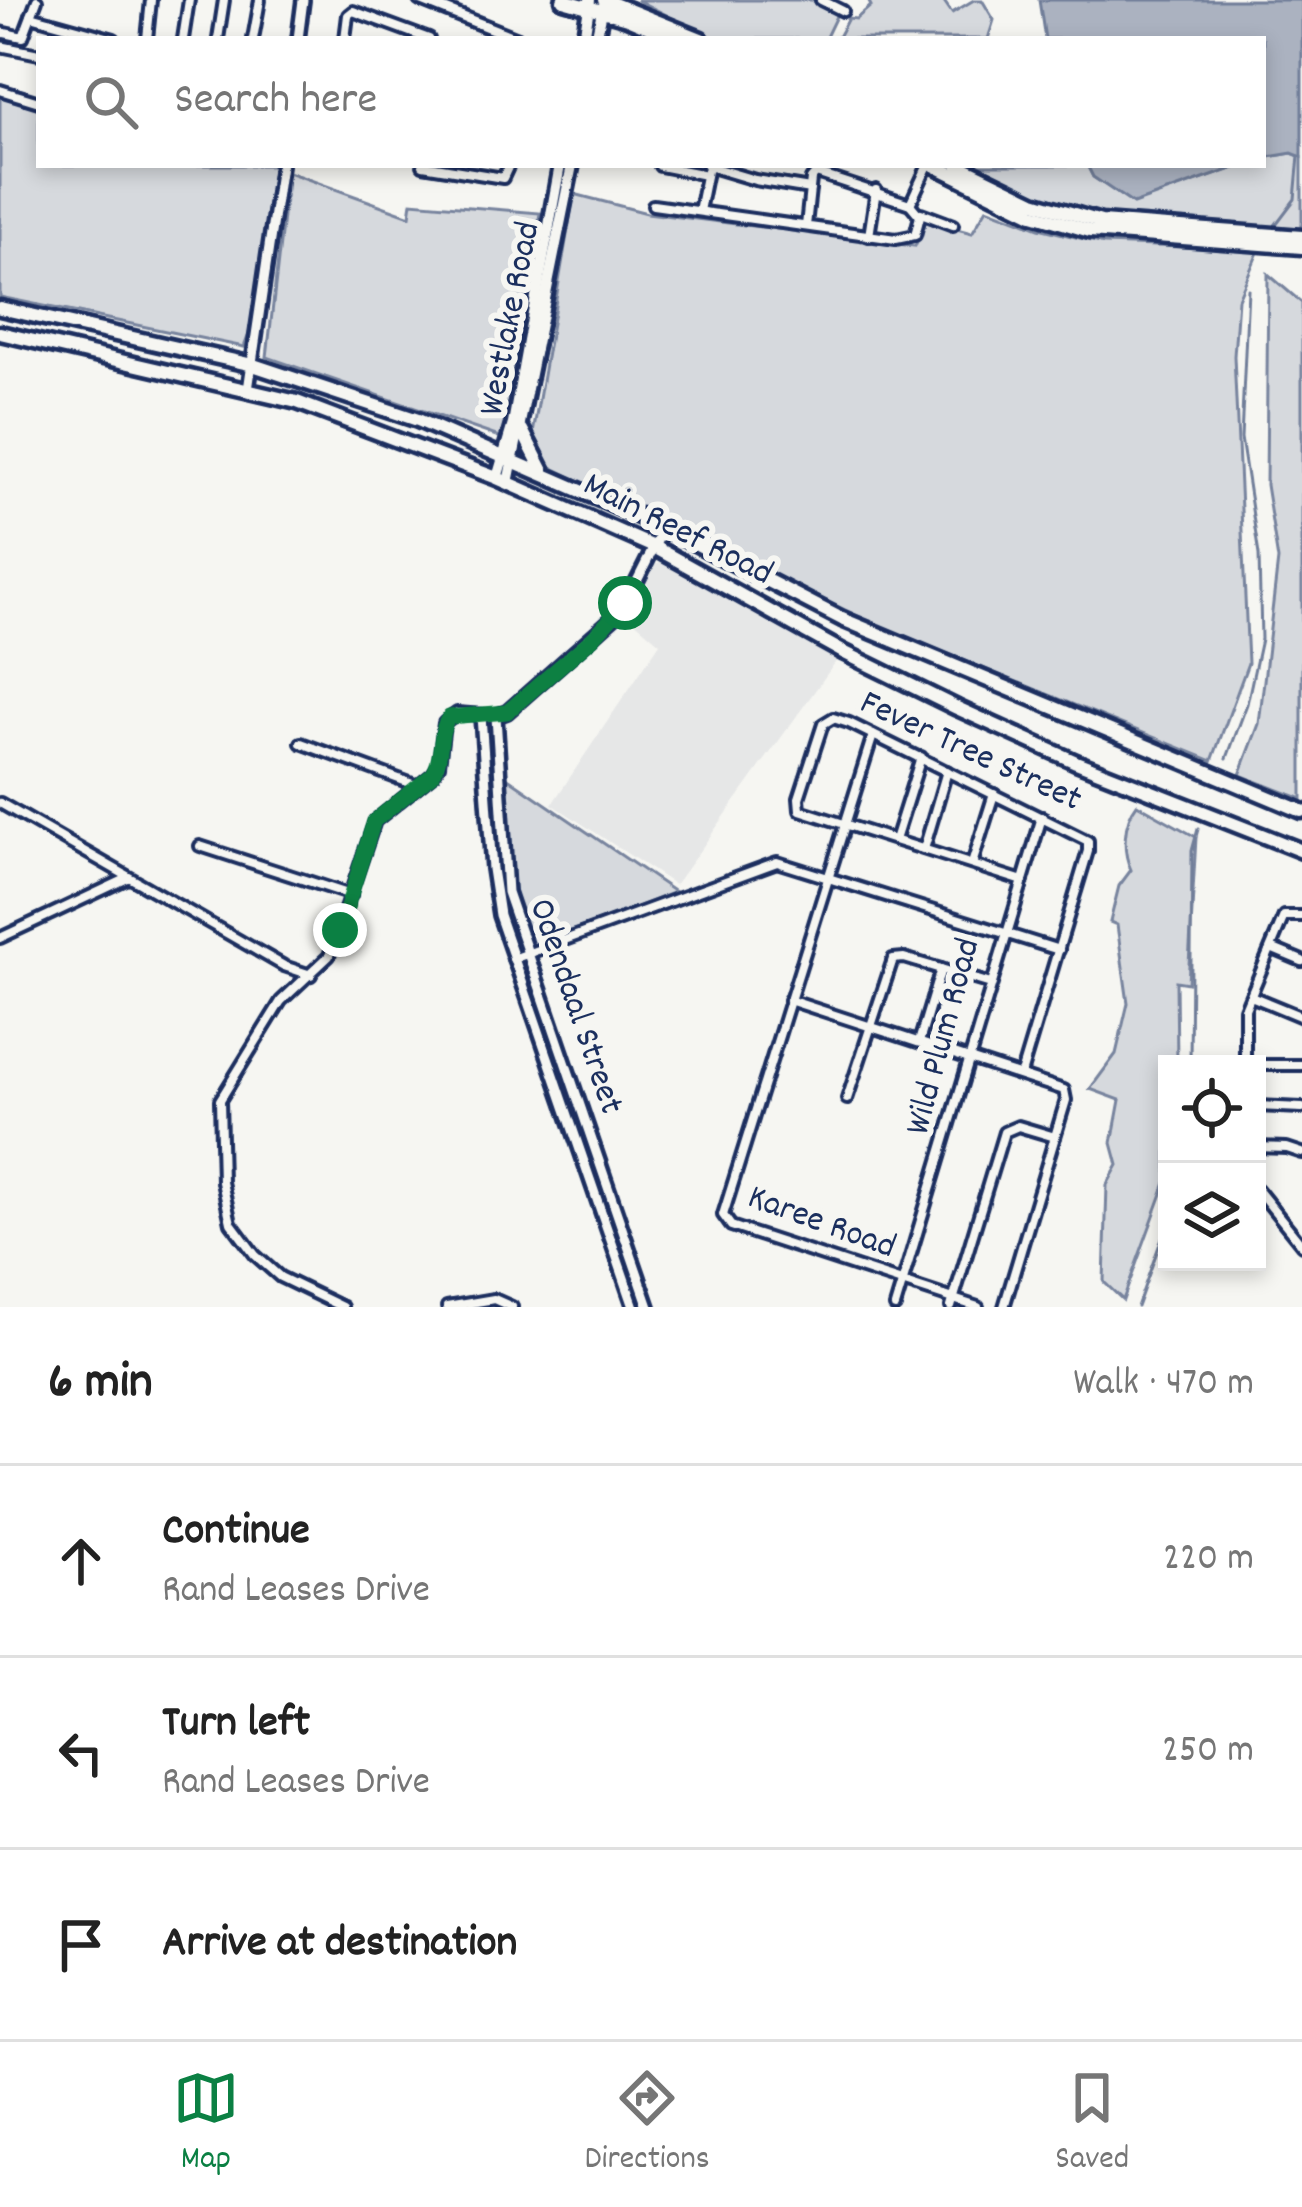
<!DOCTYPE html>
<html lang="en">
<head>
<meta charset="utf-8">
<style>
	body { margin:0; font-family:Dekko,sans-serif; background:#f2f2f2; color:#222 }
	.controls { position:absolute; right:36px; bottom:36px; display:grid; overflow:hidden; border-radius:0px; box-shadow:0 6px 18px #0003 }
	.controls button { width:108px; height:108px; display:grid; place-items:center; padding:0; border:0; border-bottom:3px solid #e0e0e0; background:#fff; color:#222; font:60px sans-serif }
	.stop { position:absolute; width:36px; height:36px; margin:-27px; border:9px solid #0b8043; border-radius:50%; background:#fff }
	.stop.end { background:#0b8043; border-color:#fff; box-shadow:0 3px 12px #0008 }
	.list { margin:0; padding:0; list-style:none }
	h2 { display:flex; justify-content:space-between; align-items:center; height:156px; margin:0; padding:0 48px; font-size:51px }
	h2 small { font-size:39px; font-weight:400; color:#767676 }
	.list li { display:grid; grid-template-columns:78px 1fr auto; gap:36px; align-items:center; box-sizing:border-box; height:192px; padding:0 48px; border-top:3px solid #e0e0e0 }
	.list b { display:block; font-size:45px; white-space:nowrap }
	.list p { margin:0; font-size:39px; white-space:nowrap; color:#767676 }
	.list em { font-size:39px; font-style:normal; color:#767676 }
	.icon { flex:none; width:66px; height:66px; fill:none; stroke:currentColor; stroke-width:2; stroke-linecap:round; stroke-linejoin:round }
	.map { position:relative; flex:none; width:1302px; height:1307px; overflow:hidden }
	.search { position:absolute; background:#fff; box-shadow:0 6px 18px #0003; left:36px; right:36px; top:36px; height:132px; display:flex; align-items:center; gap:30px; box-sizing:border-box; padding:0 42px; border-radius:0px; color:#767676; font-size:45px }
	.sheet { height:732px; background:#fff }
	nav { display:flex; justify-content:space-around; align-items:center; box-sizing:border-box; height:168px; border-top:3px solid #e0e0e0; background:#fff; font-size:33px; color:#767676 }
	nav a { display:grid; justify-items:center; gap:6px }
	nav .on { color:#0b8043 }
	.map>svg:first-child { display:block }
	.built { fill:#e6e7e7 }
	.green { fill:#d6d9dd; stroke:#78849e; stroke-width:3 }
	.water { fill:#abb2c0; stroke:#717e99; stroke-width:3 }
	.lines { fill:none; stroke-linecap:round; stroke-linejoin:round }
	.stream { stroke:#717e99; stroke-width:3 }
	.minor-casing { stroke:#1b2f5e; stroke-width:16 }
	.tertiary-casing { stroke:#1b2f5e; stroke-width:18 }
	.secondary-casing { stroke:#1b2f5e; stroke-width:20 }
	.primary-casing { stroke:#1b2f5e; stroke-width:21 }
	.minor { stroke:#f6f6f2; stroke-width:8 }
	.tertiary { stroke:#f6f6f2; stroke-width:9 }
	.secondary { stroke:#f6f6f2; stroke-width:10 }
	.primary { stroke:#f6f6f2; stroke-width:12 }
	.route { stroke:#0b8043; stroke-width:15 }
	.labels { text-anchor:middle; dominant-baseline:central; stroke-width:12; stroke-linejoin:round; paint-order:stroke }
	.street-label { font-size:36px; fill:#1b2f5e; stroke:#f6f6f2 }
</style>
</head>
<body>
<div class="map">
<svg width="1302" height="1307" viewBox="0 0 1302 1307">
	<rect width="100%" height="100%" fill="#f6f6f2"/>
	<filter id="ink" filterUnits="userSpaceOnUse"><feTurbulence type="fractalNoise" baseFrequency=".00833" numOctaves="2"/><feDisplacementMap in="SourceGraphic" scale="24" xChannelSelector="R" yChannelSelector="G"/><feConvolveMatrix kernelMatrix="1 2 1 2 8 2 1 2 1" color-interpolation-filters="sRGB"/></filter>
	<g filter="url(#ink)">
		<!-- built -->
		<polygon class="built" points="663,562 837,660 675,885 552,804 660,643 625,613 643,580 654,565"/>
		<!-- green -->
		<g class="green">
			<polygon points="637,0 811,0 838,12 825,39 714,39"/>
			<polygon points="868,0 943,0 952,13 974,0 982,0 994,20 988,39 837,39 848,18 856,19 871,6"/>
			<polygon points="0,94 39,105 39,165 276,165 249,334 244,347 0,297"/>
			<polygon points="1292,153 1302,157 1302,225 1297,230 1132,222 1043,199 970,165 1087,165 1093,177 1133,203 1243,165 1263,165 1263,158"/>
			<polygon points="288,172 410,216 412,202 540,213 502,438 267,357"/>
			<polygon points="574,194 647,213 915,246 926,221 972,233 987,208 1039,228 1104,244 1259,250 1238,299 1234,356 1248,663 1212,761 872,623 549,466 540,457 533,434"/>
			<polygon points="1268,274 1302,303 1302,799 1240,775 1259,724 1278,560 1266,485"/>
			<path d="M 505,776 L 675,892 C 653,900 551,943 535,937 C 508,927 507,804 505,776 Z"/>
			<path d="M 1137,804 L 1196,837 L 1188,983 L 1176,981 L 1177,1064 L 1167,1064 L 1167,1180 L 1123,1300 L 1104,1282 L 1107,1185 L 1118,1165 L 1112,1143 L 1120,1100 L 1090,1089 L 1116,1054 L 1128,1003 L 1117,925 L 1110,922 L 1119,886 L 1131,870 C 1122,851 1123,822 1137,804 Z"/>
		</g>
		<!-- water -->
		<g class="water">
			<polygon points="1039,0 1302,0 1302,157 1292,153 1263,158 1263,39 1045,39"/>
			<polygon points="1087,165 1243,165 1133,204 1093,177"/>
		</g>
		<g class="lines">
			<!-- stream -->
			<g class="stream">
				<polyline points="1273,228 1295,199 1299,156"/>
				<polyline points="1227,758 1247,704 1261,639 1259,555 1241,438 1248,289"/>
				<polyline points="1190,1064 1192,851 1198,829"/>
				<polyline points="1137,1307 1167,1224"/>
			</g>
			<defs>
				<g id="minor">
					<polyline points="821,0 843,11"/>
					<polyline points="31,16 114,39"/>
					<polyline points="0,32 23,37 37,0"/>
					<polyline points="147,39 151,0"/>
					<polyline points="183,39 189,0"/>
					<polyline points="218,39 224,0"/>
					<polyline points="253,39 260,0"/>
					<polyline points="345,39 348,15 353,11 429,39"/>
					<polyline points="0,46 39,54"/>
					<polyline points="0,90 39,102"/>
					<polyline points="423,165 503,178 509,165"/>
					<polyline points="660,166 706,175"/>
					<polyline points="708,166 755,180 810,189"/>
					<polyline points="910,204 928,165"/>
					<polyline points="653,205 896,239 915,235 920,216 910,204 816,173 811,179 806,226"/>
					<polyline points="699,211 708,166"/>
					<polyline points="921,213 953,225"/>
					<polyline points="869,236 876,190"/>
					<polyline points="873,735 723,1215 731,1226 978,1307"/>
					<polyline points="301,743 418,786"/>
					<polyline points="0,803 284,966 311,975"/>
					<polyline points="895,840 921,757"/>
					<polyline points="200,846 351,895"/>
					<polyline points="924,849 947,771"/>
					<polyline points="972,864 994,794"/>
					<polyline points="0,938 128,878"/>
					<polyline points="1271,948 1302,961"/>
					<polyline points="513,959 777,862 1059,950"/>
					<polyline points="1251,996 1302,1017"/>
					<polyline points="789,1000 1064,1090 1066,1100 1004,1307"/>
					<polyline points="919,1042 941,969"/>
					<polyline points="1245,1064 1245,1009 1284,916 1302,916"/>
					<polyline points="1257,1065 1302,1065"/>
					<polyline points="1021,1074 1088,851 1088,841 849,723 833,718 823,724 799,798 800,810 1023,881"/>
					<polyline points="847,1099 893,959 904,958 991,984"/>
					<polyline points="1257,1106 1302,1108"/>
					<polyline points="1257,1147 1287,1148 1302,1153"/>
					<polyline points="1257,1189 1302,1245"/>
					<polyline points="342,1307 280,1277 255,1255 231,1223 222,1182 220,1100 281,1001 329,956 375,821 433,774 439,765 444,723 457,713 496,716"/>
					<polyline points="447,1307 494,1299 512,1307"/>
					<polyline points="895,1307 1042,817"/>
					<polyline points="951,1307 1004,1132 1018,1126 1055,1137"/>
				</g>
				<g id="tertiary">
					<polyline points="420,0 518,39"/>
					<polyline points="298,39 303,0"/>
					<polyline points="248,390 281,165"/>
					<polyline points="481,716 492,869 499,915 634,1307"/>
					<polyline points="649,1307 507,892 496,716 507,712 614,617 631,593 664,527"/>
				</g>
				<g id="secondary">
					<polyline points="584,39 590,0"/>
					<polyline points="596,39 603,7"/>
					<polyline points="497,478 513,424 560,165"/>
					<polyline points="508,483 572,165"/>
				</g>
				<g id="primary">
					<polyline points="563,0 627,18 677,39"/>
					<polyline points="604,0 701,39"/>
					<polyline points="934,165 1033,214 1090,231 1302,247"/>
					<polyline points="958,165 1034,202 1101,222 1302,237"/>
					<polyline points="0,308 253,365 418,420 664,527 842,619 1302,811"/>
					<polyline points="0,333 297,402 497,478 654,547 843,652 957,708 1076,762 1302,851"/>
					<polyline points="522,430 543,471"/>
				</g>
			</defs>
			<!-- minor casing -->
			<use href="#minor" class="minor-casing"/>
			<!-- tertiary casing -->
			<use href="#tertiary" class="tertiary-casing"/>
			<!-- secondary casing -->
			<use href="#secondary" class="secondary-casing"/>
			<!-- primary casing -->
			<use href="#primary" class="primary-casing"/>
			<!-- minor -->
			<use href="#minor" class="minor"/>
			<!-- tertiary -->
			<use href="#tertiary" class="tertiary"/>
			<!-- secondary -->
			<use href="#secondary" class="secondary"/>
			<!-- primary -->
			<use href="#primary" class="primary"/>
		</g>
	</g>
	<g class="lines" filter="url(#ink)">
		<!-- route -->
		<path class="route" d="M 340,930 L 374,821 L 433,774 C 444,756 437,733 449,717 L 507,712 L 593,638 L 625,603"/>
	</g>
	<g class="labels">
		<!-- street labels -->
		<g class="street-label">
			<text transform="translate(512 319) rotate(-79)">Westlake Road</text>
			<text transform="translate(677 531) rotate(27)">Main Reef Road</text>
			<text transform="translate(970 753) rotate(25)">Fever Tree Street</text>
			<text transform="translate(574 1007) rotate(71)">Odendaal Street</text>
			<text transform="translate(945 1037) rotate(-75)">Wild Plum Road</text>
			<text transform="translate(821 1224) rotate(20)">Karee Road</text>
		</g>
	</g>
</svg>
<div class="controls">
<button><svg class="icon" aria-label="locate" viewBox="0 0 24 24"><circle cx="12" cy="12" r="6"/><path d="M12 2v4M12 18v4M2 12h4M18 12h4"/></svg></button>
<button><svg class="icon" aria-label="layers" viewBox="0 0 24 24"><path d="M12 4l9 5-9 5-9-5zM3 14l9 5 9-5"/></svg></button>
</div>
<div class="stop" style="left:625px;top:603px"></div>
<div class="stop end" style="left:340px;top:930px"></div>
<div class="search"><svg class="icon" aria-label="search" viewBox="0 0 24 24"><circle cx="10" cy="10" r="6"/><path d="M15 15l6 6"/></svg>Search here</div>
</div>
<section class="sheet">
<h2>6 min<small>Walk · 470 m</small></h2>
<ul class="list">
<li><svg class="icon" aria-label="ahead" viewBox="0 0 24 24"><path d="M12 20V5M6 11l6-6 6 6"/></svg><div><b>Continue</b><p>Rand Leases Drive</p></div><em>220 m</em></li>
<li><svg class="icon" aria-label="left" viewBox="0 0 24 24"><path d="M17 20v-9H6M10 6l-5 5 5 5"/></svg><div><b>Turn left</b><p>Rand Leases Drive</p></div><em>250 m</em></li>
<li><svg class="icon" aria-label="arrive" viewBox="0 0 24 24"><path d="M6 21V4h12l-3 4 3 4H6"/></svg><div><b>Arrive at destination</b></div></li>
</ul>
</section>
<nav>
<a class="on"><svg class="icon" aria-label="map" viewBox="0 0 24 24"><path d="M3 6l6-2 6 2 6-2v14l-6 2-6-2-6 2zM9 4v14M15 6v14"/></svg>Map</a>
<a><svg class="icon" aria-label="directions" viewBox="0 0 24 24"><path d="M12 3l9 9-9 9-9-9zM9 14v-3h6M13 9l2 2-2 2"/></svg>Directions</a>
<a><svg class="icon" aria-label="saved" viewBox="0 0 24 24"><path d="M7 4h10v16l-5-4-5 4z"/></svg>Saved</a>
</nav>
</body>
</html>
